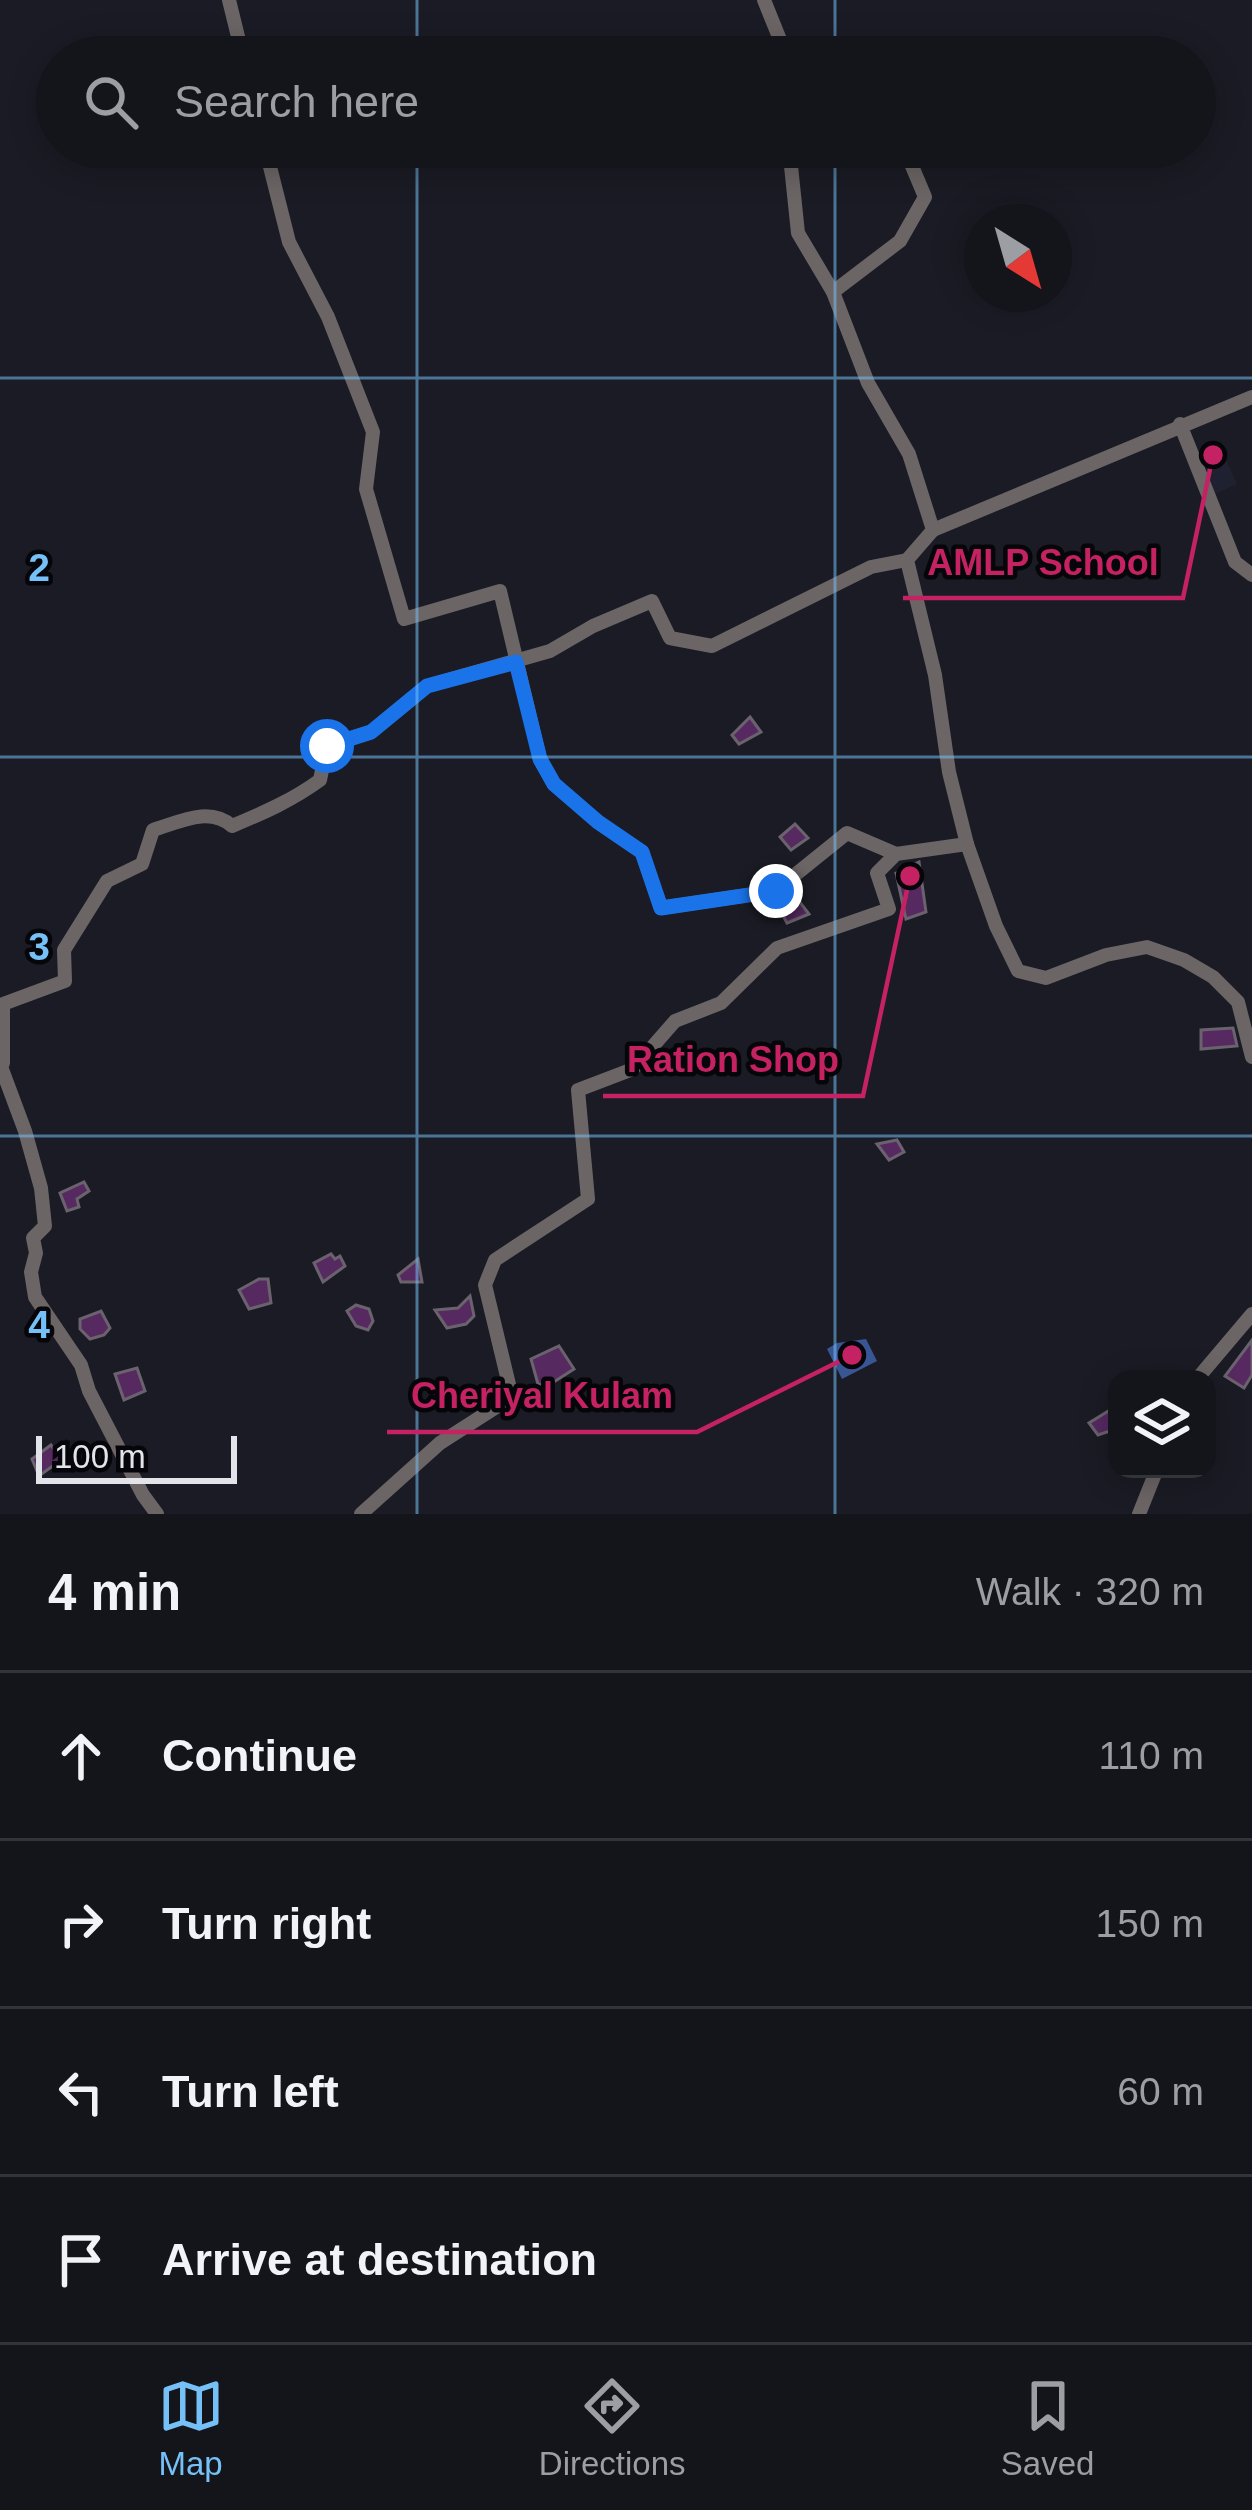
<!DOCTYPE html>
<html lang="en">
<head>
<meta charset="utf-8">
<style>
	body { margin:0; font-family:Arial,sans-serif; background:#1d1d24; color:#f1f3f6 }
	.controls { position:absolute; right:36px; bottom:36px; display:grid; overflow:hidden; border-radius:24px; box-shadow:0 6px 30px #0003 }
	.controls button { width:108px; height:108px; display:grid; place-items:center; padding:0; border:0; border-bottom:3px solid #33333a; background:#14141b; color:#f1f3f6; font:60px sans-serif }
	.compass { position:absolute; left:964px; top:204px; width:108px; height:108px; border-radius:50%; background:#14141b; box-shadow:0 6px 30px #0003; rotate:143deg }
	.scale { position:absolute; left:36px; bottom:30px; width:201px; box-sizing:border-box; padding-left:12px; border:6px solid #e3e4ea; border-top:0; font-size:33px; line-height:42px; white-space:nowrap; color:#e3e4ea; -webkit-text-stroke:9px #06060a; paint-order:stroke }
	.stop { position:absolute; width:36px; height:36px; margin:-27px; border:9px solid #1a73e8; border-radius:50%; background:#fff }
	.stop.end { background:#1a73e8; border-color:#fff; box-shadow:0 3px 12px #0008 }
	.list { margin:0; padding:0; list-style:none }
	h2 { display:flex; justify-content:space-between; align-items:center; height:156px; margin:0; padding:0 48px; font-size:51px }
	h2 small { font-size:39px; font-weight:400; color:#9d9ea3 }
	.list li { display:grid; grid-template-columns:78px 1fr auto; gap:36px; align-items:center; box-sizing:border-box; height:168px; padding:0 48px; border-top:3px solid #33333a }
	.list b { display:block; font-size:45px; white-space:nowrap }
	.list em { font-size:39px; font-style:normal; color:#9d9ea3 }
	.icon { flex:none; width:66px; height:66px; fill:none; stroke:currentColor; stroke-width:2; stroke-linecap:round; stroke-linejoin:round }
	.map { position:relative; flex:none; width:1252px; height:1514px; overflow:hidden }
	.search { position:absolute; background:#14141b; box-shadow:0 6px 30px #0003; left:36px; right:36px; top:36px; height:132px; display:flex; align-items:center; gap:30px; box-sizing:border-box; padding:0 42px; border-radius:66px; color:#9d9ea3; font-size:45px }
	.sheet { height:828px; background:#14141b }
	nav { display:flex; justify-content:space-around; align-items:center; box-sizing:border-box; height:168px; border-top:3px solid #33333a; background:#14141b; font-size:33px; color:#9d9ea3 }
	nav a { display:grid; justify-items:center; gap:6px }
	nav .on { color:#75c0f6 }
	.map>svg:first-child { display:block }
	.built { fill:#1f2130 }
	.water { fill:#395694 }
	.building { fill:#562961; stroke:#6a626c; stroke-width:3 }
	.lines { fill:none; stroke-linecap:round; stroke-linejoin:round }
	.street { stroke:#6c6565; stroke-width:14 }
	.route { stroke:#1a73e8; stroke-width:15 }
	.grid { fill:none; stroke:#75c0f6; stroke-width:3; stroke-opacity:0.55 }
	.grid-label { font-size:39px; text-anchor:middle; font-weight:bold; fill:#75c0f6; stroke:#06060a; stroke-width:9; stroke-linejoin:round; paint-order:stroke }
	.leader { fill:none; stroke:#c42262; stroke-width:4.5 }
	.callout-dot { fill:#c42262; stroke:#06060a; stroke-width:4.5 }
	.callout-label { font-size:36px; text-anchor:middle; font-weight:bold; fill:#c42262; stroke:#06060a; stroke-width:9; stroke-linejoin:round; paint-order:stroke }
</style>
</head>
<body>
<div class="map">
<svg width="1252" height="1514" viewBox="0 0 1252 1514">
	<rect width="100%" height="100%" fill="#1a1b24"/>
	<!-- built -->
	<polygon class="built" points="1226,460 1237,484 1215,494 1205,470"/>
	<!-- water -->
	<polygon class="water" points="866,1339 877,1361 842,1379 827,1349 837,1343"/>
	<!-- building -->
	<g class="building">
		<polygon points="750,717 761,732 739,744 732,735"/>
		<polygon points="795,824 808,838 791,850 780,837"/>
		<polygon points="919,862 926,912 906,919 896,873"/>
		<polygon points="796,897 809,914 787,923 779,908"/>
		<polygon points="1233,1028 1237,1046 1201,1049 1201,1030"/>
		<polygon points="897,1140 904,1152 889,1160 877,1144"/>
		<polygon points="84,1182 89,1191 77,1199 79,1207 67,1211 60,1193"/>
		<polygon points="331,1254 335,1259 340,1256 345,1266 323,1282 314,1263"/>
		<polygon points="418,1259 422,1282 401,1282 398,1275"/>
		<polygon points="259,1279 268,1279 271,1303 249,1309 239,1290"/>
		<polygon points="470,1296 474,1316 466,1324 447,1328 435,1310 458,1308"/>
		<polygon points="356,1305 369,1309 373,1321 368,1330 356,1326 347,1311"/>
		<polygon points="101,1311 110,1328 104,1335 90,1339 80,1329 80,1319"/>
		<polygon points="1252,1340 1252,1375 1244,1388 1225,1376"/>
		<polygon points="559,1346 574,1369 549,1385 538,1384 531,1359"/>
		<polygon points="137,1368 145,1391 124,1400 115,1374"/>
		<polygon points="1110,1410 1116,1429 1098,1435 1089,1423"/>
		<polygon points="51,1445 61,1460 39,1476 32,1459"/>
	</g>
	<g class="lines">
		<!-- street -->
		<g class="street">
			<polyline points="229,0 243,57"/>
			<polyline points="764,0 787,57"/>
			<polyline points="265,147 289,242 328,317 373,432 366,489 404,619 500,591 540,759 554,784 598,822 642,852 661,908 775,891 847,833 896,854"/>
			<polyline points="789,147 798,233 833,292"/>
			<polyline points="1180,424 1235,562 1252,575"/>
			<polyline points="933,530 1252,397"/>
			<polyline points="967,844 996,926 1018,971 1046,978 1106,955 1147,947 1184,960 1213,977 1238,1002 1252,1057"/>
			<path d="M 3,1063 L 3,1004 L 65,981 L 64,950 L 107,881 L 142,864 L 153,830 C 180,822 209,806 232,826 C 263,813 293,800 320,780 L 327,746 L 371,732 L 427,686 L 550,651 L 593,626 L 652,601 L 670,638 L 712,646 L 871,567 L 907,560"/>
			<polyline points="0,1064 25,1131 41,1188 45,1226 33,1238 36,1253 31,1272 35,1297 81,1365 89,1391 143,1495 157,1514"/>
			<polyline points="1197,1379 1252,1314"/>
			<polyline points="361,1514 440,1443 512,1397 485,1285 495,1260 588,1199 578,1090 633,1069 675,1021 721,1003 777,948 889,909 877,873 896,854 967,844 949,772 935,675 907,560 933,530 909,454 868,383 833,292 900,241 925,197 904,147"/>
			<polyline points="1139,1514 1157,1469"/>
		</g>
	</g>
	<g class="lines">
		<!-- route -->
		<polyline class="route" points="327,746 371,732 427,686 516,662 540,759 554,784 598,822 642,852 661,908 776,891"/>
	</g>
	<!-- grid -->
	<path class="grid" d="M 417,0 L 417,57M 835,0 L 835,57M 417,147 L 417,1514M 835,147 L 835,1514M 0,378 L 1252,378M 0,757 L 1252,757M 0,1136 L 1252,1136"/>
	<g class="grid-label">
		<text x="39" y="581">2</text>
		<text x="39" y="960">3</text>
		<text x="39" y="1338">4</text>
	</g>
	<!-- callouts -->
	<path class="leader" d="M1213 455L1183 598H903M910 876L863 1096H603M852 1355L697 1432H387"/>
	<g class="callout-dot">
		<circle cx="1213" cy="455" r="12"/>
		<circle cx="910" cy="876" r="12"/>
		<circle cx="852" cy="1355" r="12"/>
	</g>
	<g class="callout-label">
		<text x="1043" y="575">AMLP School</text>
		<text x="733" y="1072">Ration Shop</text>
		<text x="542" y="1408">Cheriyal Kulam</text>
	</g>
</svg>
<div class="controls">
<button><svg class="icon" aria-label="layers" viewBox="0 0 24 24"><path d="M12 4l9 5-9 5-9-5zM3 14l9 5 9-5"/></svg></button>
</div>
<svg class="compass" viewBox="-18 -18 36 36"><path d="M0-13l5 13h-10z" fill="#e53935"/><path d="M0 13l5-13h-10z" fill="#9d9ea3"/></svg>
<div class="scale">100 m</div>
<div class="stop" style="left:327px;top:746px"></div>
<div class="stop end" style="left:776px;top:891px"></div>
<div class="search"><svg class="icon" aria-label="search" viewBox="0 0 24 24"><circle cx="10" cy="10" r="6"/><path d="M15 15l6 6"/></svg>Search here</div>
</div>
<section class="sheet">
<h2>4 min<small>Walk · 320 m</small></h2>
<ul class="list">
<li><svg class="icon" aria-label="ahead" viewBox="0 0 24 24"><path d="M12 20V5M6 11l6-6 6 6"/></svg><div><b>Continue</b></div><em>110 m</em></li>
<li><svg class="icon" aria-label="right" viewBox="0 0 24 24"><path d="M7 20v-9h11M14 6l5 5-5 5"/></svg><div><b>Turn right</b></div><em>150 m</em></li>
<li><svg class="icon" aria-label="left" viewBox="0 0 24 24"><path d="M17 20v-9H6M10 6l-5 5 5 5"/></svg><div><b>Turn left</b></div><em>60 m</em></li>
<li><svg class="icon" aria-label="arrive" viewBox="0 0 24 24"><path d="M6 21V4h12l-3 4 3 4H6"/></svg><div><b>Arrive at destination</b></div></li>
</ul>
</section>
<nav>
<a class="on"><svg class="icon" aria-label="map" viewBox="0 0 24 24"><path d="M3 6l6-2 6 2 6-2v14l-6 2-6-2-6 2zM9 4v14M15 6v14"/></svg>Map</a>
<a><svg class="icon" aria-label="directions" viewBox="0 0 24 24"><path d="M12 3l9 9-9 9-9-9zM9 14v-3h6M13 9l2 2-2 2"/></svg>Directions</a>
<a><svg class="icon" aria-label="saved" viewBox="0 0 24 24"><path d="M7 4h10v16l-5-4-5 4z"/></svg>Saved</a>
</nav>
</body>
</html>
